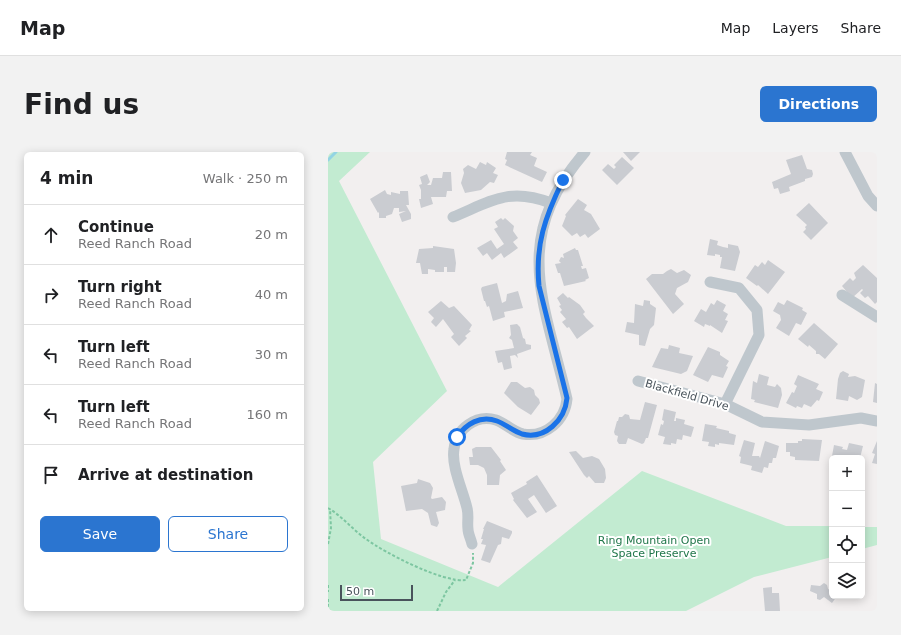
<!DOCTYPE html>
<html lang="en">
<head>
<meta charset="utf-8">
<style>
	body { margin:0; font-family:"DejaVu Sans",sans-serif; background:#f2f2f2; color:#202124 }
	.controls { position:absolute; right:12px; bottom:12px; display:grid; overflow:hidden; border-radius:6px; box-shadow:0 2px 10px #0003 }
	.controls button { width:36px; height:36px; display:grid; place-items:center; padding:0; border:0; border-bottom:1px solid #e0e0e0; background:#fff; color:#202124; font:20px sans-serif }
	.scale { position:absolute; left:12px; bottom:10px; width:73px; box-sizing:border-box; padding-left:4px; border:2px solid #49535b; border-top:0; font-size:11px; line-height:14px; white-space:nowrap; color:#49535b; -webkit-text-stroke:3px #fff; paint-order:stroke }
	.stop { position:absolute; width:12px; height:12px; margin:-9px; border:3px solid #1a73e8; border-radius:50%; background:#fff }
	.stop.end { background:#1a73e8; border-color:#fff; box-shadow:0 1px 4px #0008 }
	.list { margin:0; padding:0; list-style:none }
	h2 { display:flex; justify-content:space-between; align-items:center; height:52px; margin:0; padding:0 16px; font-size:17px }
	h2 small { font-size:13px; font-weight:400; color:#757577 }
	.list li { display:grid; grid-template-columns:26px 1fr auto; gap:12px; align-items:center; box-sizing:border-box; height:60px; padding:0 16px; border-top:1px solid #e0e0e0 }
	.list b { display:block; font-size:15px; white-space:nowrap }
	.list p { margin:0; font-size:13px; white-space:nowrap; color:#757577 }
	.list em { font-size:13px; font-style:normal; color:#757577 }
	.actions { display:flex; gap:8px; padding:12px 16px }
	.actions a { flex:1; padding:9px 0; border:1px solid #2b75d0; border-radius:6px; text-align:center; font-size:14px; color:#2b75d0 }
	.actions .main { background:#2b75d0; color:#fff }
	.icon { flex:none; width:22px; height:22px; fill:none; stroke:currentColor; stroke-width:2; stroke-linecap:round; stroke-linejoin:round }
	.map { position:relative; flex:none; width:549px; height:459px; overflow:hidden; border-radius:6px }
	header { display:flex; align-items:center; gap:24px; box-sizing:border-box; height:56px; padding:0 20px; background:#fff; border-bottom:1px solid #e0e0e0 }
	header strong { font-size:19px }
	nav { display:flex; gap:22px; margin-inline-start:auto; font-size:14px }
	.intro { display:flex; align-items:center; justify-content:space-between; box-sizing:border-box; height:96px; padding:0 24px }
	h1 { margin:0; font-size:28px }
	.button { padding:10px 18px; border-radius:6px; background:#2b75d0; color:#fff; font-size:14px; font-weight:700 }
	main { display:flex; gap:24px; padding:0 24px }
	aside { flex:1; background:#fff; border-radius:6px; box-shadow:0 2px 10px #0003 }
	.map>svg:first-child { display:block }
	.green { fill:#c2ebd1 }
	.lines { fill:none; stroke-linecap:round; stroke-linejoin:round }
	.stream { stroke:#93d4e4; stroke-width:3 }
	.building { fill:#caccd1 }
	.path { stroke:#7dc6a1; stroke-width:2; stroke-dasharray:3 2; stroke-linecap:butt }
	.minor { stroke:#bfc7cd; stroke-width:11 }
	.route { stroke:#1a73e8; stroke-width:5 }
	.labels { text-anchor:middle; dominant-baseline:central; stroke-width:4; stroke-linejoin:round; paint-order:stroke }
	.street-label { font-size:11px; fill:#49535b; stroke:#fff }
	.park-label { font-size:11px; fill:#20764a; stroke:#fff }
</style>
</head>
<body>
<header>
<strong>Map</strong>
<nav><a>Map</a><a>Layers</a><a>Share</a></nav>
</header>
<div class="intro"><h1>Find us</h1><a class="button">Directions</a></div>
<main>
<aside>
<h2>4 min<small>Walk · 250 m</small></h2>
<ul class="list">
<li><svg class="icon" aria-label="ahead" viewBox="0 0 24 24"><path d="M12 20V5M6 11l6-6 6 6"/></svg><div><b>Continue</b><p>Reed Ranch Road</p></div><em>20 m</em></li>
<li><svg class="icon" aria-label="right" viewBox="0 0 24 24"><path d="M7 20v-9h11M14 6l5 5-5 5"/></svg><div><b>Turn right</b><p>Reed Ranch Road</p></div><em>40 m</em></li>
<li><svg class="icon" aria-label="left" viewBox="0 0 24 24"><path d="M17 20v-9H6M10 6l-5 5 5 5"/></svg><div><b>Turn left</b><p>Reed Ranch Road</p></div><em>30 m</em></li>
<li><svg class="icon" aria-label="left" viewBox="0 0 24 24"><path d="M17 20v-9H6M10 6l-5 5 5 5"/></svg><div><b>Turn left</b><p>Reed Ranch Road</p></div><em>160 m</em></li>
<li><svg class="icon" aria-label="arrive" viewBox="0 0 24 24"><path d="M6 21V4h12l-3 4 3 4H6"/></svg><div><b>Arrive at destination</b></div></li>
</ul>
<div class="actions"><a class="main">Save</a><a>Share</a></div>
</aside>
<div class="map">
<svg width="549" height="459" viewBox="0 0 549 459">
	<rect width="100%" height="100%" fill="#f2efef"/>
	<!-- green -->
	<g class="green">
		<polygon points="0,0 42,0 11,29 119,239 45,310 53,387 170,435 314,319 458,374 504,374 504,405 426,425 358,459 0,459"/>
		<polygon points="534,375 549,375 549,393 534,397"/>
	</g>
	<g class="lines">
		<!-- stream -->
		<polyline class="stream" points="0,8 8,0"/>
	</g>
	<!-- building -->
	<g class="building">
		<polygon points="179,0 204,0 202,3 209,6 206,14 219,20 214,30 177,13 179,8 177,7"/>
		<polygon points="295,0 312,0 303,9"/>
		<polygon points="474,3 479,17 484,18 485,22 484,25 477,27 477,29 461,35 462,39 452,42 450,36 446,37 444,30 463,22 458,8"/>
		<polygon points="294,5 306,16 289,33 274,18 280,12 286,17 288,15 286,13"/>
		<polygon points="152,10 158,13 159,10 168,16 165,21 170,23 166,31 162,30 153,38 137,41 133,31 136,21 135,17 140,13 148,17"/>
		<polygon points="115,20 123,20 124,39 119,39 118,45 103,45 105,52 93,56 91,47 93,47 93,38 91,33 94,32 92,25 99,22 102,30 99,33 103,33 105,26 114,26"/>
		<polygon points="57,38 59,42 63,43 63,40 72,42 72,39 80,39 81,53 78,53 83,62 83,67 74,70 71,62 78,59 71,60 71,56 66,56 64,62 58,64 58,66 51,66 51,60 50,61 42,47"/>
		<polygon points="250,47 259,53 256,58 263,62 272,77 260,86 257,82 252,85 249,81 244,84 234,74 238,64 237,63"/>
		<polygon points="481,51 500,71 483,88 475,80 478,77 477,75 479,73 468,63"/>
		<polygon points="173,66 175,68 177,66 186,74 185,79 190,86 185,90 190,96 176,106 173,101 164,108 159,101 155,104 149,96 163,88 169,97 176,92 166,77 170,75 167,70"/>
		<polygon points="382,87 390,89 389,93 395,95 400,96 400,92 410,94 412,100 407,119 392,116 394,105 392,105 392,103 387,102 387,104 379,103"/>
		<polygon points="105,94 126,97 128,111 127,120 119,120 119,115 116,115 116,120 107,120 107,118 100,117 100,122 94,122 92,111 88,111 91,97 105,96"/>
		<polygon points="247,96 248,98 250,98 255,114 253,114 254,117 258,116 261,126 257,128 258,129 236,134 232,121 230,121 227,112 233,111 231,109 233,105 236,106 235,102"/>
		<polygon points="440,108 457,120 440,142 430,133 429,134 418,126 427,113 430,115 434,110 437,113"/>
		<polygon points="535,113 549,126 549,150 547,152 540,144 537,146 532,141 535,138 534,137 524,146 514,134 522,126 525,129 528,126 526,121"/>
		<polygon points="343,117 349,121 356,118 363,123 360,130 349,136 347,142 356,152 345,162 318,127 324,122 335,122 339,119"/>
		<polygon points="169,131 174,151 178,149 179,142 190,139 195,156 176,160 177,165 165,169 161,154 159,155 157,149 156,149 153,137 154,135"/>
		<polygon points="235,141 240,146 241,145 252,153 257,160 255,162 258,166 266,174 249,187 241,175 239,176 234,170 238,167 232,160 234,158 231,154 233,153 229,146"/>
		<polygon points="316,148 322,149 322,152 328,156 326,173 322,177 317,194 311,193 311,183 297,180 299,170 306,171 307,152 315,154"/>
		<polygon points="389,148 398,153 395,159 400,162 397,168 400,169 394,181 382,173 382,174 377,172 376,175 366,169 373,157 378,160 383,151 386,153"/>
		<polygon points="459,148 475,156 474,158 479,161 473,173 468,171 461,184 448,176 453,168 452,163 445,159 450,150 456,153"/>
		<polygon points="113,149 121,156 126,154 144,173 141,178 143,179 137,184 139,186 131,194 123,185 126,182 115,167 108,175 103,170 106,166 100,160"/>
		<polygon points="486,171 510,192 497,207 491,202 488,202 488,199 481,193 480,195 470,187"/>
		<polygon points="189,172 192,175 195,186 197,187 198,192 203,193 203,197 189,202 190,206 187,203 182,204 184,216 176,218 174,210 170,211 167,199 186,196 184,188 181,186 183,183 182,173"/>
		<polygon points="341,193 352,196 351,201 365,204 359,219 353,222 324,215 333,196 340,197"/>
		<polygon points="380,195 392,200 392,203 401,209 398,214 400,215 395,226 384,223 380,230 365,223"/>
		<polygon points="515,219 521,222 520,225 527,224 537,228 534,245 529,248 521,244 520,249 508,247 510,227 512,221"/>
		<polygon points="431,222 441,225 439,233 447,235 449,232 453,236 454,243 450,256 426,250 427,248 423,247 425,229 429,231"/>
		<polygon points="470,223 491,232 488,237 495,240 491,249 489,248 483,255 476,252 474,256 469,254 468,256 458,251 464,240 466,241 469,234 466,232"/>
		<polygon points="183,230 189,230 197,236 202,235 206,238 207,243 211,247 212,251 203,263 190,255 176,241"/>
		<polygon points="547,231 549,232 549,251 545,250"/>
		<polygon points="317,250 329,253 320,286 318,286 316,291 314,292 300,286 298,292 291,292 289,289 290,284 287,283 286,280 289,269 290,269 291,265 294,265 297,262 301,263 302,267 312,268"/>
		<polygon points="336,257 348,260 346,269 348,269 348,266 357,268 356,272 366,275 363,285 355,283 354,288 349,287 348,292 343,291 343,293 335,292 337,285 330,283 333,272 335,273 336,269 334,268"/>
		<polygon points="377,272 389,274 388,276 401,279 401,281 408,283 406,293 391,291 391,293 387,292 387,295 380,294 381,290 374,289"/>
		<polygon points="474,287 494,288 491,309 467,308 467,305 462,304 462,300 458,300 458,291 470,291 470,289 474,289"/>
		<polygon points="416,288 427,291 424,304 431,304 432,306 437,289 451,294 448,306 445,306 444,311 441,311 440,316 436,315 434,321 423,318 424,314 412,311 413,305 411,304"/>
		<polygon points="549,289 549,312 544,311 547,302 544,301"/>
		<polygon points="521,291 535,294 532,306 505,306 504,304 506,293 515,295 514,297 519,298"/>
		<polygon points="148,295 163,295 173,308 172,309 178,318 172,323 171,333 159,333 159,323 156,316 150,313 142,313 141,305 145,305 144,297"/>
		<polygon points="248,299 255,306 264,304 271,307 277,317 278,326 276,331 267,331 261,324 259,326 256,323 241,300"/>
		<polygon points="209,323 229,354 218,361 206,343 200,347 209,360 199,366 185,348 186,347 183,341 199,332 198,330"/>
		<polygon points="90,327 102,331 105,336 103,346 104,347 114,345 118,350 117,358 108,360 111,371 109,375 103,373 100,361 94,357 78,359 73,334 89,331"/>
		<polygon points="159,369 184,379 184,381 181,387 174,385 173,392 170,393 162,411 153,408 158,393 153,392 155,387 153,387 156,377 155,377"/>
		<polygon points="496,431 499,433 500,437 504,439 504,444 509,444 504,451 496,445 492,448 489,447 489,442 482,439 483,433 492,434"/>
		<polygon points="444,435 444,441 451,441 452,459 437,459 435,436"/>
	</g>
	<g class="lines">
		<!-- path -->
		<g class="path">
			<path d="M 0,356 C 14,364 25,378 38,387 C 57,401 115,431 138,428 L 145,411 L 145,401"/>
			<polyline points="0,392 3,376 2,357"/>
			<polyline points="0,433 0,440"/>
			<polyline points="0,447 0,458"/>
			<polyline points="109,459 118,440 127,428"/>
		</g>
		<!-- minor -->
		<g class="minor">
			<polyline points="517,0 540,44 549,54"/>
			<path d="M 125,65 C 164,49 181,35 223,51"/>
			<polyline points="382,130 411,136 429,158 431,183 397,252"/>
			<polyline points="514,143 549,165"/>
			<polyline points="310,229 397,252 434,270 481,273 533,266 549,269"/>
			<path d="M 144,392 C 143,387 140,382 140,377 C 139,370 141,364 139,356 C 135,339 123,314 126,297 C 128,277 148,262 168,268 C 177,271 185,280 195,282 C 218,286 237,268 239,247 C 216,148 182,87 257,0"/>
		</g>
	</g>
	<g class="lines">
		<!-- route -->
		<path class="route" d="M 129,285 C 138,272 152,263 169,269 C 177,272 185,279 194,282 C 217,288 237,268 239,246 L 211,134 C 207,93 217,65 235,28"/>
	</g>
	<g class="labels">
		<!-- street labels -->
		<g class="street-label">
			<text transform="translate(359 243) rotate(16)">Blackfield Drive</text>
		</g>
		<!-- park labels -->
		<g class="park-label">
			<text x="326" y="388">Ring Mountain Open<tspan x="326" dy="13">Space Preserve</tspan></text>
		</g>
	</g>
</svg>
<div class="controls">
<button>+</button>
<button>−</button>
<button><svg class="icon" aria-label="locate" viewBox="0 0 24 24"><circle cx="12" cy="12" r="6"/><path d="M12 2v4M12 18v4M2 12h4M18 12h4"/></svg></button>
<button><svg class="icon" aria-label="layers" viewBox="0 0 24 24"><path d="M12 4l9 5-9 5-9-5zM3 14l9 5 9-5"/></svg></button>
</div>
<div class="scale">50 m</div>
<div class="stop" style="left:129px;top:285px"></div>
<div class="stop end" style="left:235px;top:28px"></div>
</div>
</main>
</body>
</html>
